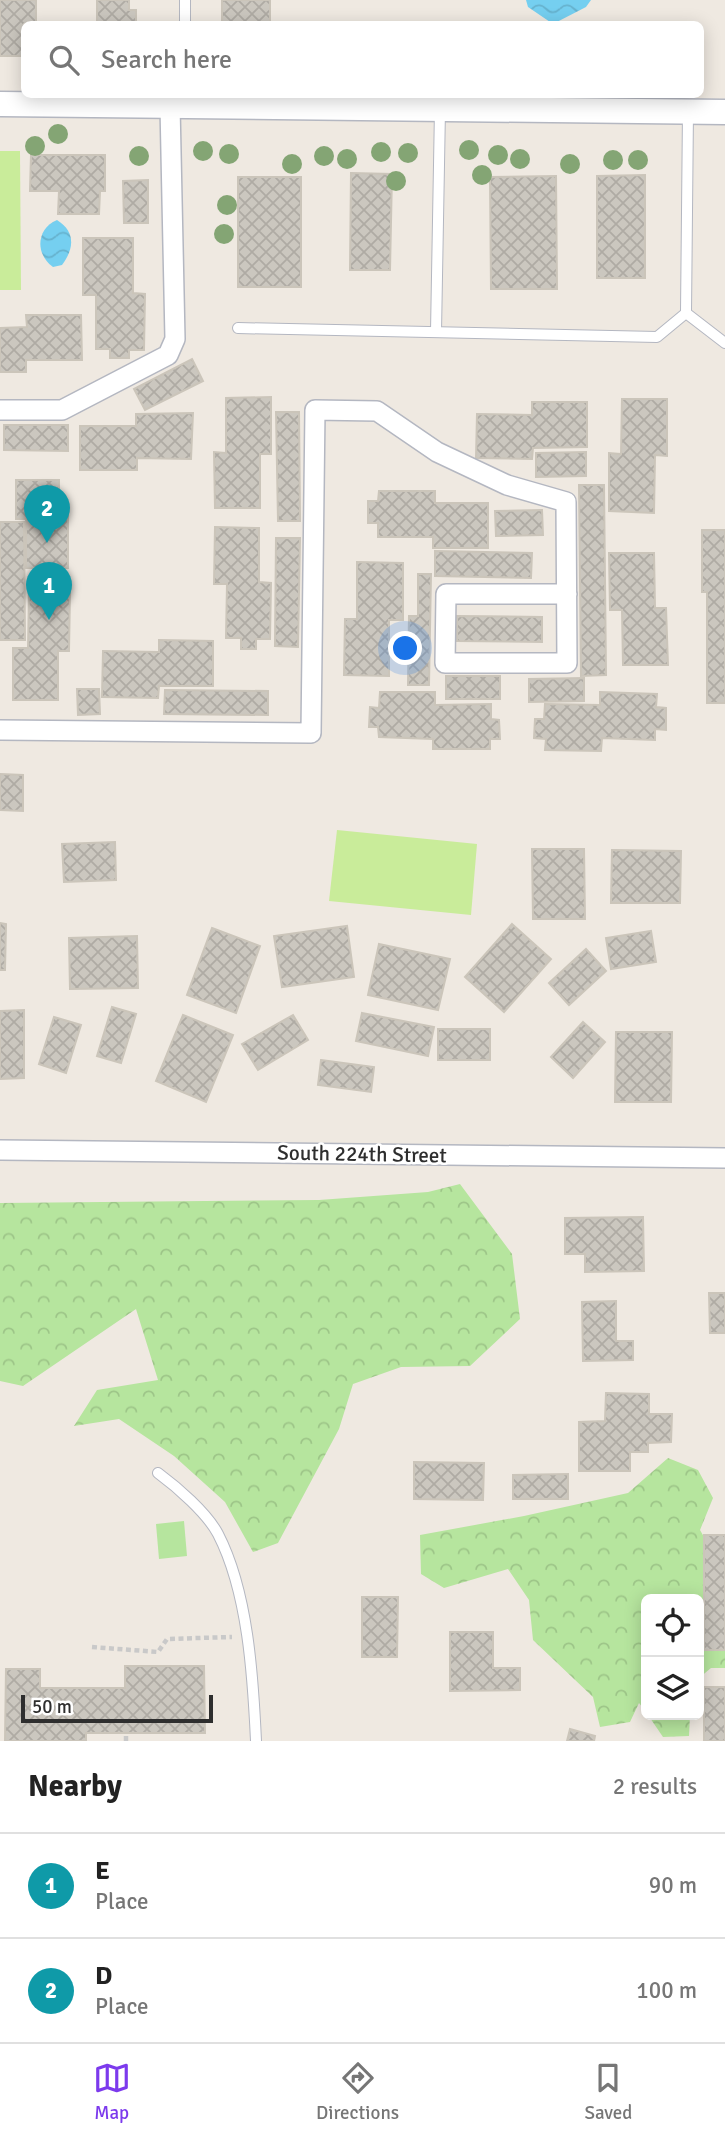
<!DOCTYPE html>
<html lang="en">
<head>
<meta charset="utf-8">
<style>
	body { margin:0; font-family:Signika,sans-serif; background:#f6f6f6; color:#222 }
	.controls { position:absolute; right:21px; bottom:21px; display:grid; overflow:hidden; border-radius:10px; box-shadow:0 4px 18px #0003 }
	.controls button { width:63px; height:63px; display:grid; place-items:center; padding:0; border:0; border-bottom:2px solid #e0e0e0; background:#fff; color:#222; font:35px sans-serif }
	.scale { position:absolute; left:21px; bottom:18px; width:192px; box-sizing:border-box; padding-left:7px; border:4px solid #2e2e2e; border-top:0; font-size:19px; line-height:24px; white-space:nowrap; color:#2e2e2e; -webkit-text-stroke:5px #fff; paint-order:stroke }
	.you { position:absolute; left:406px; top:649px; width:24px; height:24px; margin:-18px; border:5px solid #fff; border-radius:50%; background:#1a73e8; box-shadow:0 0 0 10px #1a73e833 }
	.badge { display:grid; place-items:center; width:46px; height:46px; border-radius:50%; background:#7c3aed; color:#fff; font-size:23px; font-weight:700 }
	.pin { position:absolute; translate:-50% -58px; filter:drop-shadow(0 2px 4px #0008) }
	.pin::after { content:''; position:absolute; top:37px; width:24px; height:21px; background:inherit; clip-path:polygon(0 0,100% 0,50% 100%) }
	.list { margin:0; padding:0; list-style:none }
	h2 { display:flex; justify-content:space-between; align-items:center; height:91px; margin:0; padding:0 28px; font-size:30px }
	h2 small { font-size:23px; font-weight:400; color:#767676 }
	.list li { display:grid; grid-template-columns:46px 1fr auto; gap:21px; align-items:center; box-sizing:border-box; height:105px; padding:0 28px; border-top:2px solid #e0e0e0 }
	.list b { display:block; font-size:26px; white-space:nowrap }
	.list p { margin:0; font-size:23px; white-space:nowrap; color:#767676 }
	.list em { font-size:23px; font-style:normal; color:#767676 }
	.icon { flex:none; width:38px; height:38px; fill:none; stroke:currentColor; stroke-width:2; stroke-linecap:round; stroke-linejoin:round }
	.map { position:relative; flex:none; width:725px; height:1741px; overflow:hidden }
	.search { position:absolute; background:#fff; box-shadow:0 4px 18px #0003; left:21px; right:21px; top:21px; height:77px; display:flex; align-items:center; gap:18px; box-sizing:border-box; padding:0 24px; border-radius:10px; color:#767676; font-size:26px }
	.sheet { height:301px; background:#fff }
	nav { display:flex; justify-content:space-around; align-items:center; box-sizing:border-box; height:98px; border-top:2px solid #e0e0e0; background:#fff; font-size:19px; color:#767676 }
	nav a { display:grid; justify-items:center; gap:4px }
	nav .on { color:#7c3aed }
	.map>svg:first-child { display:block }
	.forest { fill:url(#forest-crowns) }
	.park { fill:#b6e59e }
	.pitch { fill:#c9ec9a }
	.water { fill:url(#water-waves) }
	.building { fill:url(#building-cross-hatch); stroke:#cbc5ba; stroke-width:2 }
	.lines { fill:none; stroke-linecap:round; stroke-linejoin:round }
	.service-casing { stroke:#b4b7c1; stroke-width:12 }
	.minor-casing { stroke:#b4b7c1; stroke-width:22 }
	.tertiary-casing { stroke:#b4b7c1; stroke-width:27 }
	.path { stroke:#c9c9c9; stroke-width:4.5; stroke-dasharray:5 3.5; stroke-linecap:butt }
	.service { stroke:#fff; stroke-width:10 }
	.minor { stroke:#fff; stroke-width:19 }
	.tertiary { stroke:#fff; stroke-width:24 }
	.tree { fill:#84a574 }
	.labels { text-anchor:middle; dominant-baseline:central; stroke-width:5; stroke-linejoin:round; paint-order:stroke }
	.street-label { font-size:21px; fill:#2e2e2e; stroke:#fff }
</style>
</head>
<body>
<div class="map">
<svg width="725" height="1741" viewBox="0 0 725 1741">
	<defs>
		<pattern id="forest-crowns" width="20" height="18" patternUnits="userSpaceOnUse" patternTransform="scale(1.75)"><rect width="20" height="18" fill="#b6e59e"/><path d="M2 6a3 3 0 1 1 6 0M12 15a3 3 0 1 1 6 0" fill="none" stroke="#9dc588"/></pattern>
		<pattern id="water-waves" width="16" height="10" patternUnits="userSpaceOnUse" patternTransform="scale(1.75)"><rect width="16" height="10" fill="#75cff0"/><path d="M0 5q4-4 8 0t8 0" fill="none" stroke="#66b2ce"/></pattern>
		<pattern id="building-cross-hatch" width="8" height="8" patternUnits="userSpaceOnUse" patternTransform="scale(1.75)"><rect width="8" height="8" fill="#cbc7bf"/><path d="M0 0l8 8M0 8l8-8" fill="none" stroke="#afaba4"/></pattern>
	</defs>
	<rect width="100%" height="100%" fill="#efe9e1"/>
	<!-- forest -->
	<g class="forest">
		<polygon points="460,1184 512,1254 520,1319 470,1366 401,1367 353,1384 339,1429 278,1543 253,1552 225,1502 174,1456 119,1419 74,1426 97,1390 158,1380 136,1309 23,1386 0,1381 0,1203 319,1200 428,1192"/>
		<polygon points="668,1458 698,1470 713,1498 700,1530 721,1567 725,1609 725,1668 711,1668 699,1678 699,1599 646,1599 646,1712 639,1703 630,1722 600,1727 593,1697 533,1640 529,1600 508,1569 444,1588 421,1574 420,1535 524,1516 628,1493"/>
		<polygon points="648,1715 690,1715 689,1736 663,1737"/>
	</g>
	<!-- park -->
	<polygon class="park" points="184,1521 187,1556 159,1559 156,1524"/>
	<!-- pitch -->
	<g class="pitch">
		<polygon points="0,151 20,151 21,290 0,290"/>
		<polygon points="337,830 477,844 471,915 329,901"/>
	</g>
	<!-- water -->
	<g class="water">
		<polygon points="526,0 591,0 586,7 553,24 528,7"/>
		<path d="M 57,220 C 76,232 74,249 62,265 L 53,267 C 35,254 36,229 57,220 Z"/>
	</g>
	<!-- building -->
	<g class="building">
		<polygon points="0,0 36,0 36,24 24,24 24,56 0,56"/>
		<polygon points="97,0 129,0 129,10 136,10 136,24 97,24"/>
		<rect x="222" y="0" width="48" height="24"/>
		<polygon points="31,155 105,155 105,191 100,191 99,214 58,214 59,191 30,191"/>
		<polygon points="351,173 392,174 390,270 350,270"/>
		<polygon points="645,175 645,278 597,278 597,176"/>
		<polygon points="556,176 557,289 491,289 490,177"/>
		<rect x="238" y="177" width="63" height="110"/>
		<polygon points="148,180 148,223 124,223 123,181"/>
		<polygon points="83,238 133,238 133,293 145,294 144,350 129,350 129,358 110,358 110,349 96,349 96,295 83,295"/>
		<polygon points="26,315 81,315 82,360 26,360 26,372 0,372 0,328 27,327"/>
		<polygon points="192,359 203,381 145,410 134,389"/>
		<polygon points="271,397 271,454 260,454 260,508 215,508 214,452 226,453 226,398"/>
		<polygon points="622,399 667,399 667,456 655,455 654,513 609,511 609,453 621,454"/>
		<polygon points="532,402 587,402 587,447 533,448 532,459 476,458 477,414 532,415"/>
		<polygon points="276,412 299,412 300,521 278,521"/>
		<polygon points="193,413 191,459 137,458 137,470 80,470 80,426 136,426 136,414"/>
		<polygon points="4,425 68,425 68,451 4,450"/>
		<polygon points="586,452 586,476 536,477 536,453"/>
		<polygon points="16,480 59,480 59,514 68,514 68,568 26,568 26,519 16,519"/>
		<polygon points="579,485 604,485 606,675 581,676"/>
		<polygon points="379,491 435,491 435,503 488,503 488,548 433,548 433,537 378,537 378,523 368,523 368,501 378,501"/>
		<polygon points="542,510 543,535 496,536 495,511"/>
		<polygon points="0,522 24,522 25,640 0,640"/>
		<polygon points="215,527 259,528 259,582 271,583 270,639 256,639 256,649 241,649 241,638 226,638 227,584 214,584"/>
		<polygon points="702,530 725,530 725,703 707,703 707,592 702,592"/>
		<polygon points="276,538 300,538 298,647 275,646"/>
		<polygon points="435,551 532,553 531,578 435,576"/>
		<polygon points="609,553 654,553 655,608 666,608 668,665 623,665 622,610 610,610"/>
		<polygon points="357,562 403,563 403,620 389,620 389,676 344,675 345,619 357,619"/>
		<polygon points="418,574 431,574 429,685 408,685 409,616 418,616"/>
		<polygon points="29,592 70,592 69,651 58,651 58,700 13,700 13,648 28,648"/>
		<polygon points="457,616 542,617 542,642 457,641"/>
		<polygon points="159,640 213,641 213,686 159,686 158,698 102,697 103,651 159,652"/>
		<rect x="446" y="676" width="54" height="23"/>
		<polygon points="584,678 584,701 529,702 529,679"/>
		<polygon points="77,689 99,689 100,714 78,715"/>
		<polygon points="165,690 268,691 268,715 164,714"/>
		<polygon points="380,692 435,692 435,705 491,704 491,719 499,720 500,739 490,739 490,749 433,749 433,739 379,737 378,727 369,727 370,707 379,708"/>
		<polygon points="600,692 657,694 656,707 666,708 666,730 655,729 655,740 602,738 601,751 545,750 546,739 534,738 535,719 544,719 545,704 600,705"/>
		<polygon points="0,774 23,775 23,811 0,810"/>
		<polygon points="115,842 116,880 64,882 62,844"/>
		<polygon points="532,849 584,849 585,919 533,919"/>
		<polygon points="612,850 681,851 680,903 611,903"/>
		<polygon points="0,923 6,924 5,970 0,970"/>
		<polygon points="512,924 551,959 504,1012 465,977"/>
		<polygon points="347,926 354,977 282,987 274,936"/>
		<polygon points="212,928 260,946 236,1013 187,995"/>
		<polygon points="651,931 656,962 611,969 606,938"/>
		<polygon points="137,936 138,988 70,989 69,938"/>
		<polygon points="379,944 450,959 438,1010 368,995"/>
		<polygon points="586,949 606,971 569,1005 549,983"/>
		<polygon points="112,1007 136,1014 121,1063 97,1056"/>
		<polygon points="24,1010 24,1078 0,1079 0,1011"/>
		<polygon points="362,1013 434,1027 428,1056 356,1041"/>
		<polygon points="183,1015 233,1035 206,1102 156,1081"/>
		<polygon points="293,1015 308,1040 258,1070 242,1044"/>
		<polygon points="54,1017 81,1025 66,1073 39,1064"/>
		<polygon points="583,1022 605,1042 573,1078 551,1057"/>
		<rect x="438" y="1029" width="52" height="31"/>
		<polygon points="616,1032 672,1032 671,1102 615,1102"/>
		<polygon points="321,1060 374,1067 371,1092 318,1085"/>
		<polygon points="643,1217 644,1271 585,1272 585,1254 565,1254 565,1218"/>
		<polygon points="709,1293 725,1293 725,1333 710,1333"/>
		<polygon points="616,1301 616,1341 633,1341 633,1360 583,1361 582,1302"/>
		<polygon points="606,1393 649,1394 649,1414 672,1414 671,1442 648,1443 648,1452 630,1452 630,1471 579,1471 579,1422 605,1421"/>
		<polygon points="414,1462 484,1463 483,1500 414,1499"/>
		<polygon points="568,1474 568,1499 513,1499 513,1475"/>
		<rect x="704" y="1535" width="21" height="115"/>
		<polygon points="362,1597 398,1597 397,1657 362,1657"/>
		<polygon points="450,1632 493,1632 493,1668 520,1668 520,1690 450,1691"/>
		<polygon points="125,1666 204,1666 205,1733 86,1733 86,1741 5,1741 6,1669 40,1669 40,1688 125,1688"/>
		<rect x="704" y="1687" width="21" height="54"/>
		<polygon points="570,1729 595,1736 594,1741 567,1741"/>
	</g>
	<g class="lines">
		<defs>
			<g id="service">
				<polyline points="185,0 185,24"/>
				<polyline points="686,313 688,111"/>
				<polyline points="238,328 657,337 686,313 725,343"/>
				<polyline points="436,332 440,109"/>
				<path d="M 158,1473 C 177,1487 207,1513 218,1534 C 248,1592 253,1676 256,1741"/>
			</g>
			<g id="minor">
				<polyline points="0,410 62,410 168,355 175,339 170,106"/>
				<polyline points="0,730 311,733 315,410 377,411 437,452 507,485 566,502 567,663 445,663 446,594 567,594"/>
				<polyline points="0,1150 725,1158"/>
			</g>
			<polyline id="tertiary" points="0,104 725,112"/>
		</defs>
		<!-- service casing -->
		<use href="#service" class="service-casing"/>
		<!-- minor casing -->
		<use href="#minor" class="minor-casing"/>
		<!-- tertiary casing -->
		<use href="#tertiary" class="tertiary-casing"/>
		<!-- path -->
		<g class="path">
			<polyline points="92,1647 158,1652 167,1639 232,1637"/>
			<polyline points="126,1741 126,1735"/>
		</g>
		<!-- service -->
		<use href="#service" class="service"/>
		<!-- minor -->
		<use href="#minor" class="minor"/>
		<!-- tertiary -->
		<use href="#tertiary" class="tertiary"/>
	</g>
	<!-- trees -->
	<g class="tree">
		<circle cx="58" cy="134" r="10"/>
		<circle cx="35" cy="146" r="10"/>
		<circle cx="469" cy="150" r="10"/>
		<circle cx="203" cy="151" r="10"/>
		<circle cx="381" cy="152" r="10"/>
		<circle cx="408" cy="153" r="10"/>
		<circle cx="229" cy="154" r="10"/>
		<circle cx="498" cy="155" r="10"/>
		<circle cx="139" cy="156" r="10"/>
		<circle cx="324" cy="156" r="10"/>
		<circle cx="347" cy="159" r="10"/>
		<circle cx="520" cy="159" r="10"/>
		<circle cx="613" cy="160" r="10"/>
		<circle cx="638" cy="160" r="10"/>
		<circle cx="292" cy="164" r="10"/>
		<circle cx="570" cy="164" r="10"/>
		<circle cx="482" cy="175" r="10"/>
		<circle cx="396" cy="181" r="10"/>
		<circle cx="227" cy="205" r="10"/>
		<circle cx="224" cy="234" r="10"/>
	</g>
	<g class="labels">
		<!-- street labels -->
		<g class="street-label">
			<text transform="translate(362 1154) rotate(1)">South 224th Street</text>
		</g>
	</g>
</svg>
<div class="controls">
<button><svg class="icon" aria-label="locate" viewBox="0 0 24 24"><circle cx="12" cy="12" r="6"/><path d="M12 2v4M12 18v4M2 12h4M18 12h4"/></svg></button>
<button><svg class="icon" aria-label="layers" viewBox="0 0 24 24"><path d="M12 4l9 5-9 5-9-5zM3 14l9 5 9-5"/></svg></button>
</div>
<div class="scale">50 m</div>
<div class="you"></div>
<div class="pin badge" style="left:49px;top:620px;background:#0f9aa8">1</div>
<div class="pin badge" style="left:47px;top:543px;background:#0f9aa8">2</div>
<div class="search"><svg class="icon" aria-label="search" viewBox="0 0 24 24"><circle cx="10" cy="10" r="6"/><path d="M15 15l6 6"/></svg>Search here</div>
</div>
<section class="sheet">
<h2>Nearby<small>2 results</small></h2>
<ul class="list">
<li><span class="badge" style="background:#0f9aa8">1</span><div><b>E</b><p>Place</p></div><em>90 m</em></li>
<li><span class="badge" style="background:#0f9aa8">2</span><div><b>D</b><p>Place</p></div><em>100 m</em></li>
</ul>
</section>
<nav>
<a class="on"><svg class="icon" aria-label="map" viewBox="0 0 24 24"><path d="M3 6l6-2 6 2 6-2v14l-6 2-6-2-6 2zM9 4v14M15 6v14"/></svg>Map</a>
<a><svg class="icon" aria-label="directions" viewBox="0 0 24 24"><path d="M12 3l9 9-9 9-9-9zM9 14v-3h6M13 9l2 2-2 2"/></svg>Directions</a>
<a><svg class="icon" aria-label="saved" viewBox="0 0 24 24"><path d="M7 4h10v16l-5-4-5 4z"/></svg>Saved</a>
</nav>
</body>
</html>
